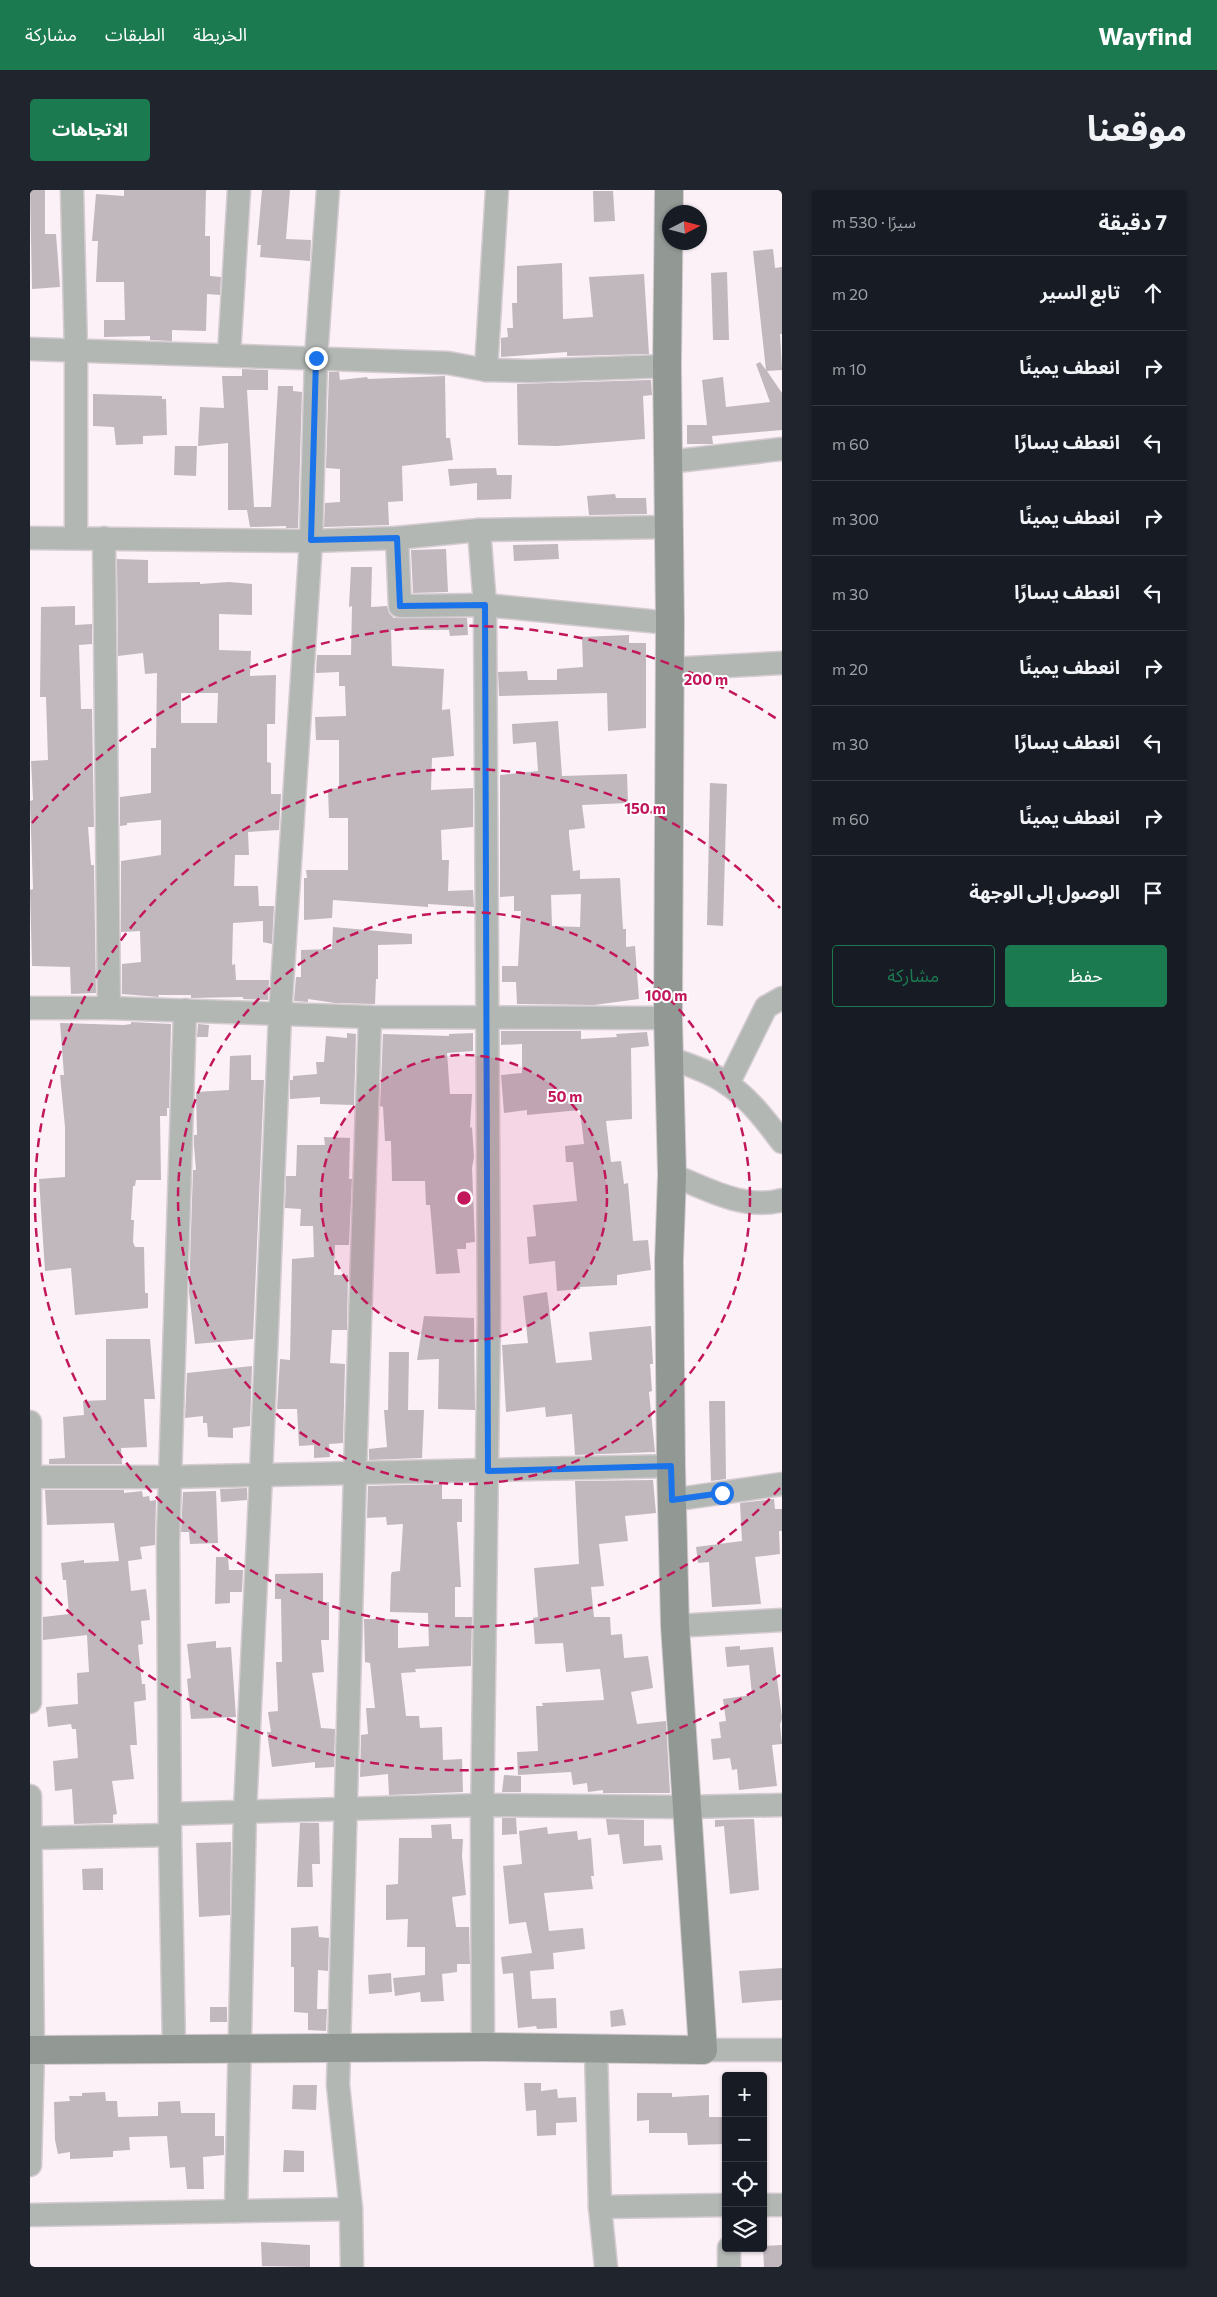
<!DOCTYPE html>
<html lang="ar">
<head>
<meta charset="utf-8">
<style>
	body { margin:0; font-family:Commissioner,"Noto Sans Arabic",sans-serif; background:#20242c; color:#f1f3f6; direction:rtl }
	.controls { position:absolute; right:15px; bottom:15px; display:grid; overflow:hidden; border-radius:5px; box-shadow:0 1px 4px #0004 }
	.controls button { width:45px; height:45px; display:grid; place-items:center; padding:0; border:0; border-bottom:1px solid #363941; background:#171b24; color:#f1f3f6; font:25px sans-serif }
	.compass { position:absolute; left:632px; top:15px; width:45px; height:45px; border-radius:50%; background:#171b24; box-shadow:0 1px 4px #0004; rotate:84deg }
	.stop { position:absolute; width:15px; height:15px; margin:-11px; border:4px solid #1a73e8; border-radius:50%; background:#fff }
	.stop.end { background:#1a73e8; border-color:#fff; box-shadow:0 1px 5px #0008 }
	.list { margin:0; padding:0; list-style:none }
	h2 { display:flex; justify-content:space-between; align-items:center; height:65px; margin:0; padding:0 20px; font-size:21px }
	h2 small { font-size:16px; font-weight:400; color:#9ea1a6 }
	.list li { display:grid; grid-template-columns:32px 1fr auto; gap:15px; align-items:center; box-sizing:border-box; height:75px; padding:0 20px; border-top:1px solid #363941 }
	.list b { display:block; font-size:19px; white-space:nowrap }
	.list em { font-size:16px; font-style:normal; color:#9ea1a6 }
	.actions { display:flex; gap:10px; padding:15px 20px }
	.actions a { flex:1; padding:11px 0; border:1px solid #1c7a50; border-radius:5px; text-align:center; font-size:18px; color:#1c7a50 }
	.actions .main { background:#1c7a50; color:#fff }
	.icon { flex:none; width:28px; height:28px; fill:none; stroke:currentColor; stroke-width:2; stroke-linecap:round; stroke-linejoin:round }
	.map { position:relative; flex:none; width:752px; height:2077px; overflow:hidden; direction:ltr; border-radius:5px }
	header { display:flex; align-items:center; gap:30px; box-sizing:border-box; height:70px; padding:0 25px; background:#1c7a50; color:#fff }
	header strong { font-size:24px }
	nav { display:flex; gap:28px; margin-inline-start:auto; font-size:18px }
	.intro { display:flex; align-items:center; justify-content:space-between; box-sizing:border-box; height:120px; padding:0 30px }
	h1 { margin:0; font-size:35px }
	.button { padding:12px 22px; border-radius:5px; background:#1c7a50; color:#fff; font-size:18px; font-weight:700 }
	main { display:flex; gap:30px; padding:0 30px }
	aside { flex:1; background:#171b24; border-radius:5px; box-shadow:0 1px 4px #0004 }
	.map>svg:first-child { display:block }
	.building { fill:#c1b8be; fill-rule:evenodd }
	.lines { fill:none; stroke-linecap:round; stroke-linejoin:round }
	.street-casing { stroke:#d5ccd1; stroke-width:25 }
	.secondary-casing { stroke:#d5ccd1; stroke-width:30 }
	.street { stroke:#b2b7b4; stroke-width:22 }
	.secondary { stroke:#929995; stroke-width:28 }
	.route { stroke:#1a73e8; stroke-width:6 }
	.ring { fill:none; stroke:#c2185b; stroke-width:2.5; stroke-dasharray:9 6 }
	.centre { fill:#c2185b; stroke:#fff; stroke-width:2.5 }
	.ring-label { font-size:15px; text-anchor:middle; font-weight:bold; fill:#c2185b; stroke:#fff; stroke-width:4; stroke-linejoin:round; paint-order:stroke }
</style>
</head>
<body>
<header>
<strong>Wayfind</strong>
<nav><a>الخريطة</a><a>الطبقات</a><a>مشاركة</a></nav>
</header>
<div class="intro"><h1>موقعنا</h1><a class="button">الاتجاهات</a></div>
<main>
<aside>
<h2>7 دقيقة<small>سيرًا · 530 m</small></h2>
<ul class="list">
<li><svg class="icon" aria-label="ahead" viewBox="0 0 24 24"><path d="M12 20V5M6 11l6-6 6 6"/></svg><div><b>تابع السير</b></div><em>20 m</em></li>
<li><svg class="icon" aria-label="right" viewBox="0 0 24 24"><path d="M7 20v-9h11M14 6l5 5-5 5"/></svg><div><b>انعطف يمينًا</b></div><em>10 m</em></li>
<li><svg class="icon" aria-label="left" viewBox="0 0 24 24"><path d="M17 20v-9H6M10 6l-5 5 5 5"/></svg><div><b>انعطف يسارًا</b></div><em>60 m</em></li>
<li><svg class="icon" aria-label="right" viewBox="0 0 24 24"><path d="M7 20v-9h11M14 6l5 5-5 5"/></svg><div><b>انعطف يمينًا</b></div><em>300 m</em></li>
<li><svg class="icon" aria-label="left" viewBox="0 0 24 24"><path d="M17 20v-9H6M10 6l-5 5 5 5"/></svg><div><b>انعطف يسارًا</b></div><em>30 m</em></li>
<li><svg class="icon" aria-label="right" viewBox="0 0 24 24"><path d="M7 20v-9h11M14 6l5 5-5 5"/></svg><div><b>انعطف يمينًا</b></div><em>20 m</em></li>
<li><svg class="icon" aria-label="left" viewBox="0 0 24 24"><path d="M17 20v-9H6M10 6l-5 5 5 5"/></svg><div><b>انعطف يسارًا</b></div><em>30 m</em></li>
<li><svg class="icon" aria-label="right" viewBox="0 0 24 24"><path d="M7 20v-9h11M14 6l5 5-5 5"/></svg><div><b>انعطف يمينًا</b></div><em>60 m</em></li>
<li><svg class="icon" aria-label="arrive" viewBox="0 0 24 24"><path d="M6 21V4h12l-3 4 3 4H6"/></svg><div><b>الوصول إلى الوجهة</b></div></li>
</ul>
<div class="actions"><a class="main">حفظ</a><a>مشاركة</a></div>
</aside>
<div class="map">
<svg width="752" height="2077" viewBox="0 0 752 2077">
	<rect width="100%" height="100%" fill="#fbf1f7"/>
	<!-- building -->
	<g class="building">
		<polygon points="0,0 15,0 15,44 26,44 30,97 2,99"/>
		<polygon points="94,0 176,0 175,46 180,46 180,86 191,87 190,105 177,104 176,141 142,140 142,151 120,150 120,146 74,147 74,130 95,130 94,92 66,92 68,51 62,51 66,4 94,6"/>
		<polygon points="232,0 260,0 256,49 281,50 280,71 230,67 231,55 227,55"/>
		<polygon points="563,1 583,1 585,31 564,32"/>
		<polygon points="743,59 745,78 752,77 752,144 750,144 752,180 737,181 752,203 752,240 682,246 683,254 657,254 657,235 677,235 672,190 693,187 696,217 740,212 726,174 730,172 736,180 723,61"/>
		<polygon points="532,73 533,129 563,127 559,87 614,84 619,164 537,166 537,162 471,167 471,148 478,147 477,138 483,138 482,113 487,113 487,76"/>
		<polygon points="697,82 699,150 683,150 681,83"/>
		<polygon points="212,179 238,180 238,200 217,200 224,317 241,317 248,196 263,196 263,201 272,202 268,338 256,338 256,336 220,337 217,320 198,320 198,253 168,256 170,217 194,218 192,186 212,186"/>
		<polygon points="299,182 309,182 310,190 337,187 338,189 415,186 416,248 420,248 423,270 372,276 373,311 358,312 359,335 294,337 295,313 310,312 310,279 296,278"/>
		<polygon points="621,190 622,205 613,206 615,249 527,256 488,255 487,194"/>
		<polygon points="63,204 132,206 132,209 136,209 137,245 113,246 113,254 86,255 84,237 63,236"/>
		<polygon points="145,256 167,256 166,286 144,285"/>
		<polygon points="466,278 467,285 482,285 481,309 447,310 447,293 420,296 418,279"/>
		<polygon points="585,304 586,308 616,308 617,324 559,325 557,306"/>
		<polygon points="528,354 529,369 484,371 483,355"/>
		<polygon points="416,359 418,402 383,403 381,360"/>
		<path d="M 87,369 L 118,370 L 118,393 L 170,392 L 170,394 L 199,392 L 222,394 L 222,425 L 189,424 L 189,460 L 221,461 L 220,486 L 246,485 L 245,534 L 237,534 L 237,572 L 241,573 L 241,604 L 251,604 L 249,640 L 218,642 L 219,665 L 205,665 L 204,696 L 228,696 L 229,716 L 244,716 L 242,754 L 233,752 L 233,731 L 203,733 L 202,775 L 205,774 L 206,790 L 239,790 L 238,810 L 213,809 L 213,807 L 161,808 L 161,805 L 128,805 L 129,807 L 92,804 L 92,774 L 111,772 L 110,741 L 91,742 L 91,671 L 131,665 L 131,630 L 97,633 L 97,635 L 90,636 L 90,607 L 121,603 L 121,558 L 126,558 L 127,483 L 115,484 L 113,463 L 88,466 ZM 151,503 L 188,503 L 187,533 L 151,533 Z"/>
		<polygon points="321,377 342,377 341,417 357,416 359,423 364,428 437,428 438,445 420,446 419,440 361,440 362,476 414,479 412,520 420,519 424,566 402,568 401,600 443,598 443,637 411,640 412,670 419,670 418,701 443,700 444,717 398,714 398,717 303,710 302,728 274,730 274,688 277,688 276,680 318,680 318,628 299,628 298,599 309,598 309,550 286,550 285,527 316,526 315,496 309,496 309,482 286,483 287,465 321,465 322,416 319,417"/>
		<polygon points="45,416 45,435 62,434 62,454 49,455 51,519 62,519 64,637 58,637 61,675 64,675 66,803 41,804 40,777 2,776 0,700 3,699 0,611 3,610 1,571 18,570 16,507 10,507 11,417"/>
		<polygon points="599,445 599,453 616,453 616,538 578,541 577,503 469,506 468,482 497,481 498,490 527,490 527,479 553,477 552,447"/>
		<path d="M 528,531 L 532,586 L 597,584 L 598,613 L 552,615 L 555,638 L 539,640 L 539,644 L 543,681 L 550,680 L 550,689 L 590,688 L 593,739 L 596,739 L 596,757 L 605,756 L 609,809 L 564,815 L 487,814 L 486,792 L 472,792 L 472,776 L 488,776 L 491,721 L 484,721 L 484,706 L 470,707 L 470,585 L 508,581 L 506,552 L 483,554 L 482,534 ZM 551,704 L 550,737 L 522,736 L 521,705 Z"/>
		<polygon points="680,593 697,594 693,736 677,735"/>
		<polygon points="303,737 382,744 382,754 348,755 348,789 346,789 345,814 305,813 278,809 278,812 264,811 266,787 271,787 271,760 302,759"/>
		<polygon points="101,832 141,834 139,918 137,918 137,926 130,926 131,990 106,990 105,996 103,996 101,1030 104,1030 103,1052 105,1057 114,1057 115,1103 118,1103 118,1118 45,1125 41,1078 15,1081 9,989 35,987 35,937 30,885 34,885 30,833 94,835 101,834"/>
		<polygon points="168,834 179,835 178,847 167,847"/>
		<polygon points="471,841 551,841 551,849 587,847 586,844 617,842 619,856 601,858 602,929 576,931 581,972 591,971 594,994 598,993 603,1051 618,1050 621,1080 587,1085 587,1095 550,1097 550,1099 527,1101 525,1071 499,1074 497,1047 506,1046 503,1015 547,1011 543,972 536,972 535,956 554,954 550,920 497,925 497,920 474,923 471,885 492,883 492,854 471,855"/>
		<polygon points="317,843 326,844 324,915 290,914 290,907 260,909 260,890 263,890 263,886 287,884 286,872 294,872 296,846 317,848"/>
		<polygon points="443,843 443,861 417,863 420,904 442,904 440,938 442,937 444,967 442,978 445,1052 436,1053 436,1059 427,1059 430,1083 406,1084 400,1015 396,1015 395,991 362,991 361,951 355,951 353,917 350,916 353,844 419,846 419,844"/>
		<polygon points="221,865 221,890 234,890 223,1149 165,1154 159,1102 163,980 166,980 164,956 164,945 167,945 166,902 199,900 200,866"/>
		<polygon points="294,947 320,948 319,989 322,989 319,1055 305,1055 304,1085 318,1085 317,1140 302,1140 300,1173 315,1174 313,1253 299,1254 300,1267 284,1268 284,1255 269,1256 267,1219 247,1219 250,1169 260,1170 262,1069 284,1067 283,1036 270,1036 271,1019 255,1018 256,986 266,986 267,955 295,955"/>
		<polygon points="517,1102 526,1173 562,1170 559,1142 621,1136 623,1174 620,1174 622,1201 619,1202 625,1262 545,1265 542,1224 516,1227 515,1217 476,1222 472,1155 498,1153 493,1106"/>
		<polygon points="394,1126 444,1128 445,1220 408,1219 409,1169 387,1170"/>
		<polygon points="76,1149 120,1149 125,1209 114,1209 117,1257 91,1258 92,1274 19,1274 19,1269 35,1268 33,1227 54,1225 53,1211 76,1210"/>
		<polygon points="359,1162 379,1162 378,1220 394,1220 392,1268 339,1270 339,1259 357,1257 354,1220 358,1220"/>
		<polygon points="222,1176 220,1236 203,1238 203,1248 178,1247 177,1233 173,1233 173,1226 155,1228 157,1183"/>
		<polygon points="679,1211 695,1211 696,1289 681,1291"/>
		<polygon points="623,1290 626,1323 595,1326 598,1351 569,1354 574,1396 561,1397 564,1427 580,1427 581,1445 592,1444 594,1468 618,1466 623,1498 601,1502 607,1534 636,1531 640,1603 573,1603 573,1600 558,1602 557,1593 543,1595 541,1582 488,1585 487,1562 508,1561 506,1516 513,1516 512,1513 574,1510 570,1479 536,1482 533,1453 505,1454 503,1428 508,1427 504,1378 549,1374 545,1291"/>
		<polygon points="412,1294 412,1309 432,1309 432,1332 427,1332 431,1397 425,1397 425,1427 442,1427 441,1476 385,1479 386,1482 371,1483 376,1526 389,1526 390,1538 412,1537 413,1570 432,1569 433,1602 359,1605 358,1584 330,1587 331,1545 338,1544 336,1518 345,1518 340,1473 335,1472 334,1429 368,1429 368,1458 399,1456 398,1423 360,1422 361,1385 362,1382 370,1381 373,1334 357,1335 356,1327 337,1328 338,1296"/>
		<polygon points="217,1298 217,1310 191,1312 190,1299"/>
		<polygon points="15,1300 94,1300 94,1303 112,1301 113,1307 119,1306 120,1311 126,1310 125,1355 110,1357 112,1369 98,1371 101,1401 116,1399 120,1430 111,1431 113,1454 108,1455 112,1494 115,1494 116,1510 104,1512 107,1555 100,1555 104,1589 82,1591 87,1624 83,1625 83,1633 44,1634 42,1599 25,1601 23,1571 48,1568 46,1539 42,1539 41,1534 18,1537 16,1517 48,1514 47,1483 59,1482 57,1445 13,1450 13,1427 39,1424 36,1390 33,1390 31,1373 54,1370 54,1373 89,1371 84,1333 17,1335"/>
		<polygon points="186,1301 188,1353 160,1354 159,1342 151,1342 153,1302"/>
		<polygon points="744,1309 745,1319 752,1319 752,1341 749,1341 750,1364 725,1367 731,1414 682,1417 679,1372 668,1373 666,1357 712,1351 710,1313"/>
		<polygon points="186,1367 198,1367 199,1380 213,1380 212,1402 200,1402 200,1413 185,1414"/>
		<polygon points="293,1383 293,1413 299,1412 299,1450 291,1450 294,1482 282,1483 291,1538 305,1539 304,1577 285,1578 285,1572 242,1577 237,1542 241,1542 238,1522 248,1521 246,1472 252,1472 251,1409 245,1409 245,1384"/>
		<polygon points="186,1451 186,1458 201,1457 206,1527 161,1529 157,1489 161,1488 157,1454"/>
		<polygon points="710,1456 710,1460 743,1457 752,1528 750,1535 752,1554 742,1555 747,1596 709,1600 707,1579 702,1580 700,1568 683,1570 681,1549 691,1548 689,1532 696,1531 693,1509 722,1505 719,1475 697,1477 695,1457"/>
		<polygon points="474,1585 491,1586 491,1602 472,1602"/>
		<polygon points="472,1628 486,1628 487,1644 472,1645"/>
		<polygon points="576,1629 614,1630 614,1656 631,1655 633,1670 593,1674 589,1644 578,1645"/>
		<polygon points="724,1629 729,1700 700,1704 694,1636 685,1637 685,1630"/>
		<polygon points="270,1633 289,1633 290,1674 282,1674 283,1697 267,1697"/>
		<polygon points="421,1634 422,1649 433,1649 432,1666 436,1705 422,1707 426,1737 439,1737 440,1774 427,1774 427,1782 412,1784 414,1811 391,1812 390,1802 365,1806 363,1788 395,1785 395,1757 377,1757 378,1729 356,1730 356,1695 368,1694 369,1648 402,1648 401,1635"/>
		<polygon points="517,1637 518,1644 547,1641 548,1650 561,1648 564,1686 561,1686 563,1699 514,1703 519,1741 553,1738 555,1759 523,1763 524,1779 500,1781 502,1809 526,1808 527,1838 507,1839 506,1836 488,1838 483,1783 473,1784 471,1767 502,1763 496,1732 479,1734 473,1676 492,1674 489,1641"/>
		<polygon points="201,1652 200,1725 169,1727 166,1653"/>
		<polygon points="73,1678 73,1700 53,1700 52,1679"/>
		<polygon points="288,1736 289,1747 299,1748 298,1781 288,1780 287,1819 297,1819 296,1841 278,1840 278,1823 264,1822 264,1777 261,1777 261,1738"/>
		<polygon points="752,1778 752,1810 712,1813 709,1781"/>
		<polygon points="361,1783 362,1802 339,1804 338,1785"/>
		<rect x="180" y="1817" width="17" height="15"/>
		<polygon points="593,1819 596,1835 581,1837 580,1821"/>
		<polygon points="494,1893 511,1893 511,1901 527,1899 528,1908 546,1907 547,1932 526,1933 526,1945 507,1946 506,1920 496,1921"/>
		<polygon points="263,1895 287,1895 286,1920 262,1919"/>
		<polygon points="75,1902 76,1911 87,1911 88,1927 128,1926 128,1912 150,1911 151,1923 185,1923 185,1946 194,1946 194,1965 173,1967 174,1999 157,1999 155,1977 140,1978 137,1946 99,1947 100,1960 83,1961 83,1967 40,1969 40,1962 28,1964 25,1950 24,1912 40,1911 39,1906 52,1906 52,1903"/>
		<polygon points="607,1903 642,1903 642,1907 679,1905 679,1927 696,1927 696,1954 658,1955 657,1943 619,1943 619,1930 607,1931"/>
		<polygon points="254,1960 274,1961 274,1982 253,1982"/>
		<polygon points="231,2052 280,2055 280,2077 232,2076"/>
		<polygon points="752,2055 752,2077 734,2077 733,2056"/>
	</g>
	<g class="lines">
		<defs>
			<g id="street">
				<polyline points="42,0 46,162 46,347"/>
				<polyline points="0,159 418,173 456,180 500,181 637,176"/>
				<polyline points="199,165 209,0"/>
				<polyline points="456,180 467,0"/>
				<polyline points="638,272 752,259"/>
				<polyline points="449,340 455,415 459,1125 452,1635 453,1857"/>
				<polyline points="0,348 281,351 367,348 449,340 639,337"/>
				<polyline points="74,348 79,818"/>
				<polyline points="367,348 370,416 455,415 640,433"/>
				<polyline points="640,479 752,473"/>
				<polyline points="0,818 79,818 340,827 638,828"/>
				<path d="M 640,868 C 658,875 679,881 696,893 C 718,907 737,932 752,952"/>
				<polyline points="698,894 736,817 752,808"/>
				<path d="M 642,985 C 676,998 714,1021 752,1010"/>
				<polyline points="0,1232 0,1512"/>
				<polyline points="0,1287 140,1287 641,1276"/>
				<polyline points="642,1310 752,1294"/>
				<polyline points="645,1436 752,1430"/>
				<polyline points="0,1606 3,1860 0,1975"/>
				<polyline points="140,1624 454,1615 655,1617 752,1615"/>
				<polyline points="1,1648 140,1645"/>
				<polyline points="144,1858 140,1645 138,1352 155,820"/>
				<polyline points="566,1859 570,2017 576,2077"/>
				<polyline points="673,1860 752,1860"/>
				<polyline points="733,2015 752,2015"/>
				<polyline points="570,2017 696,2015"/>
				<polyline points="206,2021 215,1621 231,1285 250,825 281,351 286,168 298,0"/>
				<polyline points="0,2025 321,2019"/>
				<polyline points="699,2058 699,2077"/>
				<polyline points="322,2077 321,2019 308,1895 325,1283 340,827"/>
			</g>
			<polyline id="secondary" points="0,1860 453,1857 673,1860 645,1436 641,1276 639,1070 642,985 638,828 640,433 637,176 639,0"/>
		</defs>
		<!-- street casing -->
		<use href="#street" class="street-casing"/>
		<!-- secondary casing -->
		<use href="#secondary" class="secondary-casing"/>
		<!-- street -->
		<use href="#street" class="street"/>
		<!-- secondary -->
		<use href="#secondary" class="secondary"/>
	</g>
	<g class="lines">
		<!-- route -->
		<polyline class="route" points="286,168 281,350 367,348 370,416 455,415 458,1281 641,1276 642,1310 692,1303"/>
	</g>
	<!-- distance rings -->
	<circle cx="434" cy="1008" r="143" fill="#c2185b" fill-opacity=".12"/>
	<g class="ring">
		<circle cx="434" cy="1008" r="143"/>
		<circle cx="434" cy="1008" r="286"/>
		<path d="M750 1298A429 429 0 1 1 750 718"/>
		<path d="M750 1485A572 572 0 0 1 2 1383M2 633A572 572 0 0 1 750 531"/>
	</g>
	<circle cx="434" cy="1008" r="8" class="centre"/>
	<g class="ring-label">
		<text x="676" y="495">200 m</text>
		<text x="615" y="624">150 m</text>
		<text x="636" y="811">100 m</text>
		<text x="535" y="912">50 m</text>
	</g>
</svg>
<div class="controls">
<button>+</button>
<button>−</button>
<button><svg class="icon" aria-label="locate" viewBox="0 0 24 24"><circle cx="12" cy="12" r="6"/><path d="M12 2v4M12 18v4M2 12h4M18 12h4"/></svg></button>
<button><svg class="icon" aria-label="layers" viewBox="0 0 24 24"><path d="M12 4l9 5-9 5-9-5zM3 14l9 5 9-5"/></svg></button>
</div>
<svg class="compass" viewBox="-18 -18 36 36"><path d="M0-13l5 13h-10z" fill="#e53935"/><path d="M0 13l5-13h-10z" fill="#9ea1a6"/></svg>
<div class="stop" style="left:692px;top:1303px"></div>
<div class="stop end" style="left:286px;top:168px"></div>
</div>
</main>
</body>
</html>
